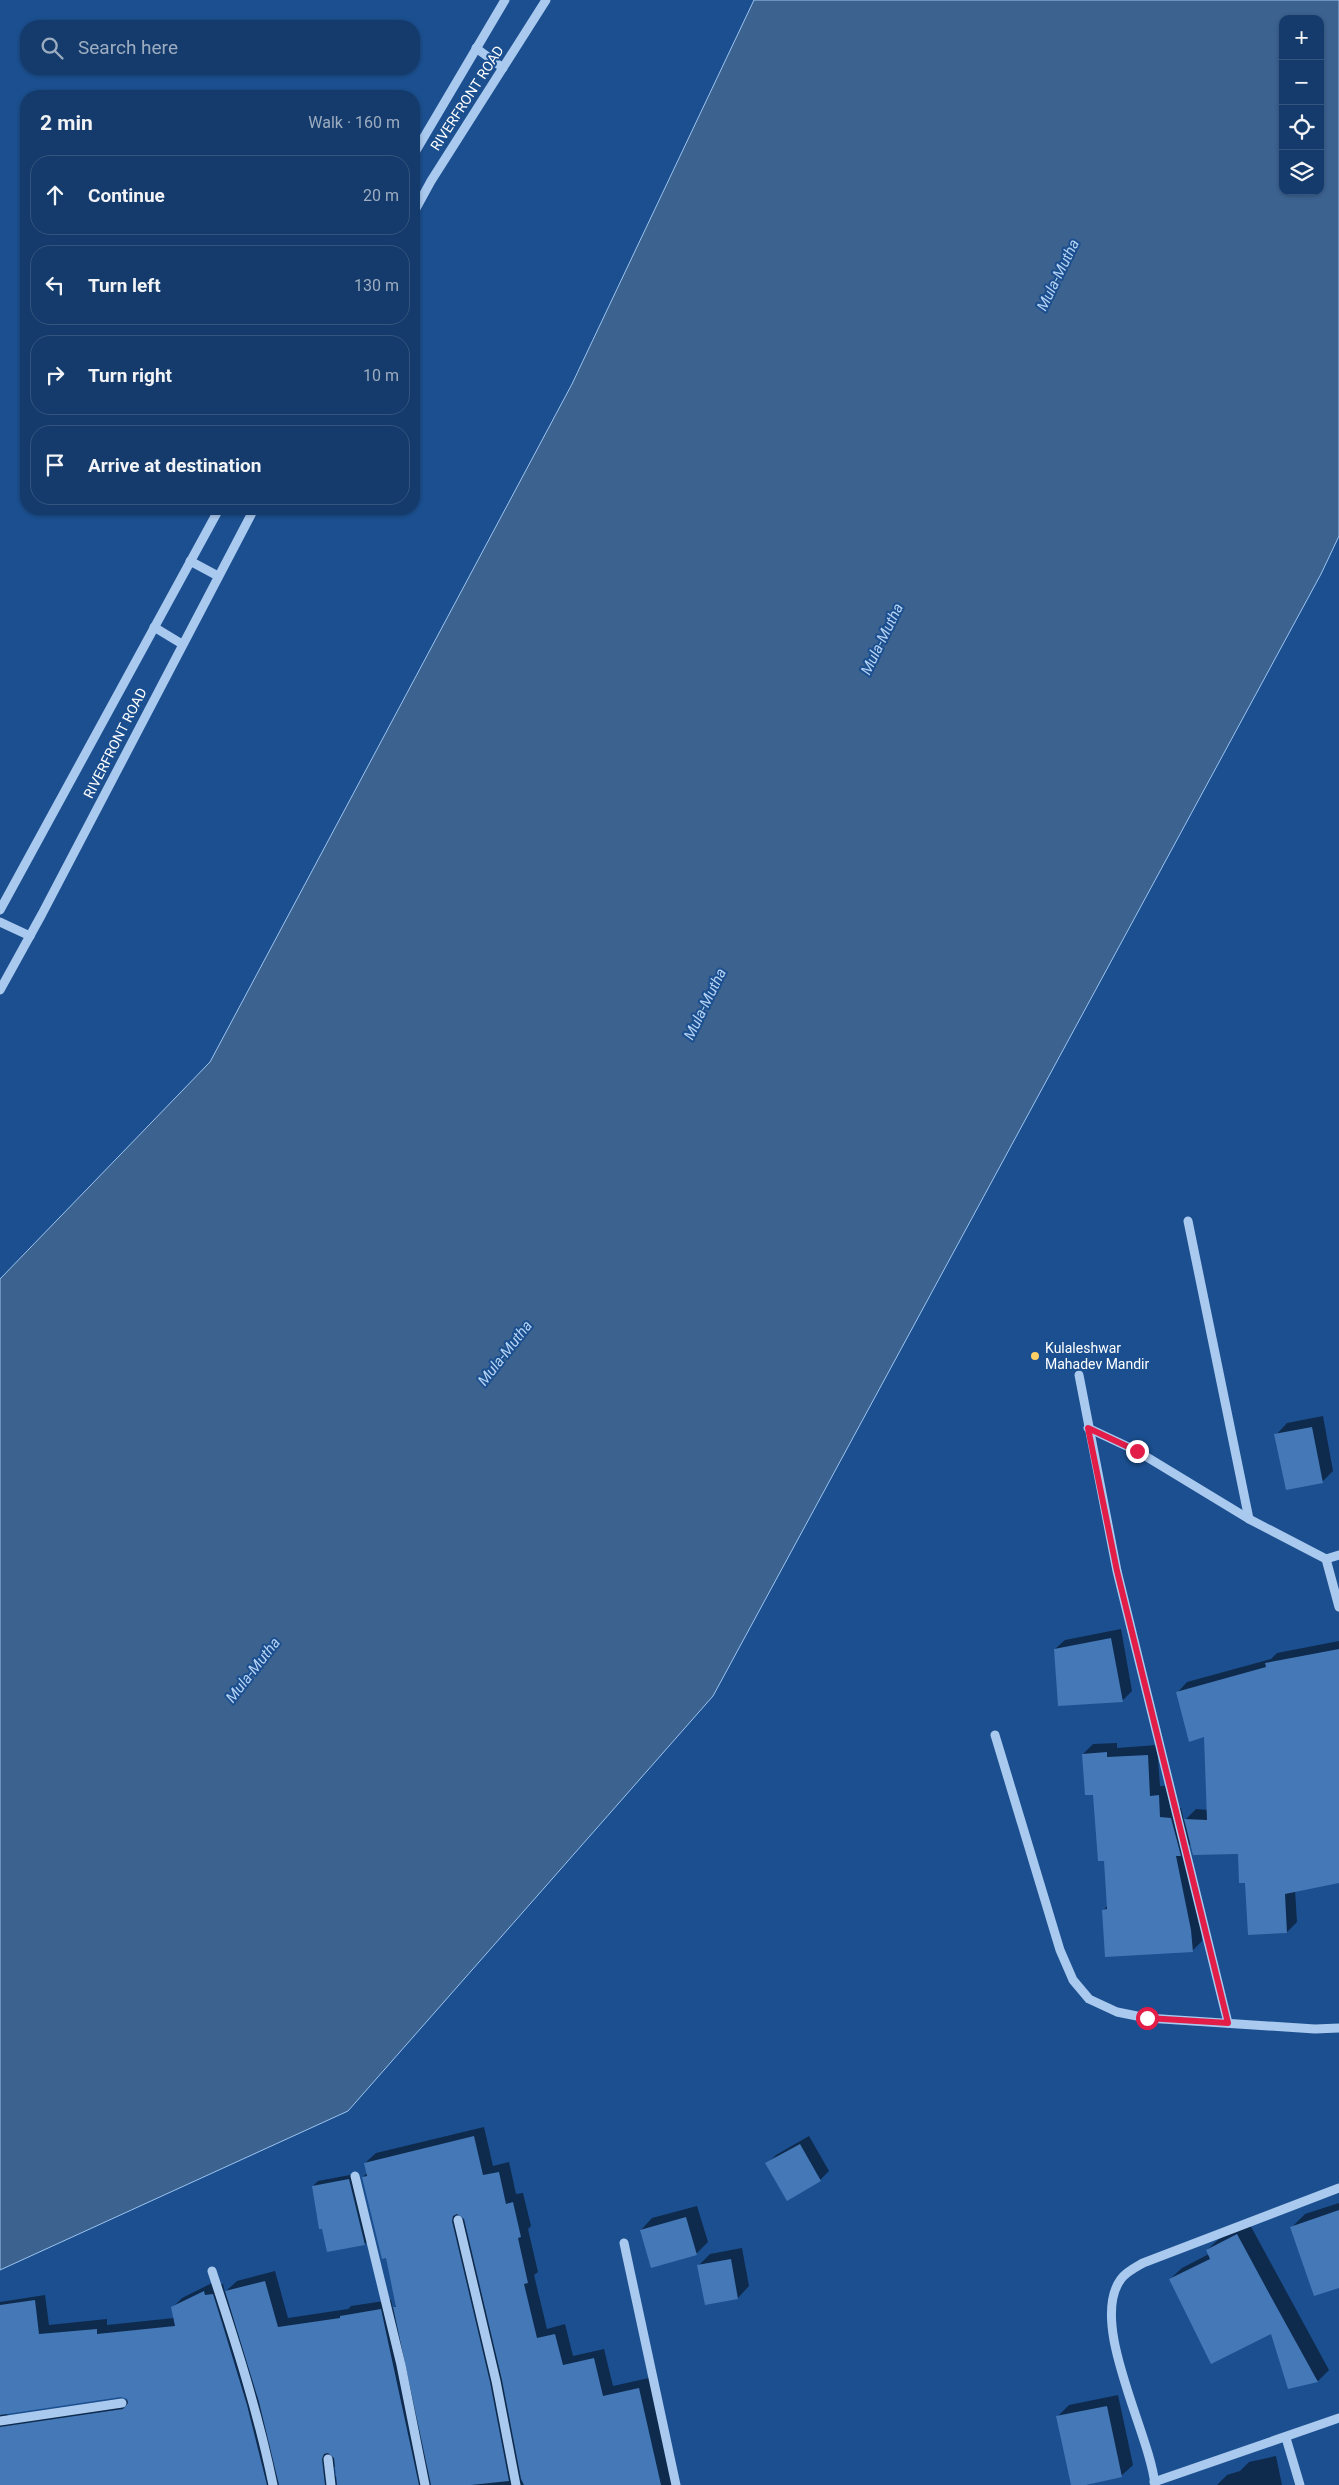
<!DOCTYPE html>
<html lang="en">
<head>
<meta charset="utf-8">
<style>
	body { margin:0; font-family:Roboto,sans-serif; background:#214673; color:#f1f3f6 }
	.controls { position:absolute; right:15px; top:15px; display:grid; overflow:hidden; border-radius:10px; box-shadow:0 1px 4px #0004 }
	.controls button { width:45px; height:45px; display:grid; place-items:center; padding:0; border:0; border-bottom:1px solid #33557e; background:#143b6b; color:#f1f3f6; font:25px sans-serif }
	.stop { position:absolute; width:15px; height:15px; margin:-11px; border:4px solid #e11d48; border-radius:50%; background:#fff }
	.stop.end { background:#e11d48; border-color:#fff; box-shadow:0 1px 5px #0008 }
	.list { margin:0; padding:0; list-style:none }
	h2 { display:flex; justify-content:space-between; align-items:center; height:65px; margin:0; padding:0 20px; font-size:21px }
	h2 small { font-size:16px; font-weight:400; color:#9dadc1 }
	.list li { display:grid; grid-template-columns:32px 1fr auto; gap:15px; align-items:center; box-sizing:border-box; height:80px; margin:0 10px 10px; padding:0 10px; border:1px solid #33557e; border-radius:20px }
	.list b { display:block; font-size:19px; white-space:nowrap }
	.list em { font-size:16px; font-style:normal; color:#9dadc1 }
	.icon { flex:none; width:28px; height:28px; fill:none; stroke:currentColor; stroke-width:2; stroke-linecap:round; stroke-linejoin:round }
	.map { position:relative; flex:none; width:1339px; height:2485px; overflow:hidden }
	.search { position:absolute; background:#143b6b; box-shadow:0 1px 4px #0004; left:20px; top:20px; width:400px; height:55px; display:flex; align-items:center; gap:12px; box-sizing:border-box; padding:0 18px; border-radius:20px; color:#9dadc1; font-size:19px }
	.panel { position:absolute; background:#143b6b; box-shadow:0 1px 4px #0004; left:20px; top:90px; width:400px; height:425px; border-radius:20px }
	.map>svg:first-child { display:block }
	.water { fill:#3c6290; stroke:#9cc4f0; fill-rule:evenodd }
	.shadow { fill:#0007; fill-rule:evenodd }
	.building { fill:#4478b7 }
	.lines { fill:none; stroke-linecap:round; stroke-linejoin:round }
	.minor { stroke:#a9c9ee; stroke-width:9 }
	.route { stroke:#e11d48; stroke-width:6 }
	.poi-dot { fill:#ffd166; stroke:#1b4f8f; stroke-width:2 }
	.labels { text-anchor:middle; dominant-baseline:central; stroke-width:4; stroke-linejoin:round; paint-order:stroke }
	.street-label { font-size:14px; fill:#fff; stroke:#1b4f8f }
	.poi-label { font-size:14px; fill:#fff; stroke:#1b4f8f; text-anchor:start }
	.water-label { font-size:15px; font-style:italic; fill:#b5d3f5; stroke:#1b4f8f }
</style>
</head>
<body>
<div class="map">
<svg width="1339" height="2485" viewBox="0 0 1339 2485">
	<rect width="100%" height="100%" fill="#1b4f8f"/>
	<!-- water -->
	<path class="water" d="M 754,0 L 1339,0 L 1339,536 L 1321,574 L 713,1696 L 348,2111 L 0,2270 L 0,1279 L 210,1062 L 572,384 ZM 1283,19 L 1320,19 L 1320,191 L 1283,191 Z"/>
	<!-- shadow -->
	<g class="shadow">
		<polygon points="1323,1416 1333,1471 1322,1482 1276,1435 1287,1423"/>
		<polygon points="1121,1629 1132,1691 1122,1701 1055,1649 1065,1640"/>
		<polygon points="1339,1641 1339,1882 1295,1890 1297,1922 1287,1932 1246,1882 1239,1852 1192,1843 1186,1848 1201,1919 1202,1941 1192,1951 1104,1910 1108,1905 1105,1859 1094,1793 1083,1754 1093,1744 1117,1743 1117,1748 1157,1745 1160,1786 1168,1786 1170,1808 1181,1808 1184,1821 1196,1809 1208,1810 1205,1736 1177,1693 1187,1682 1271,1659 1277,1653"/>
		<path d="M 484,2127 L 493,2166 L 509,2162 L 516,2194 L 523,2193 L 531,2226 L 528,2229 L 538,2272 L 534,2275 L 547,2329 L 565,2324 L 573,2356 L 604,2349 L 613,2386 L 649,2378 L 673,2485 L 0,2485 L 0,2302 L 45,2295 L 49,2325 L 107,2319 L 107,2325 L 174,2318 L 172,2308 L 182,2298 L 214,2282 L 215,2286 L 223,2284 L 225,2292 L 237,2281 L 275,2271 L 288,2318 L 348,2309 L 351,2306 L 391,2300 L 393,2309 L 397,2305 L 387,2256 L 363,2177 L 368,2172 L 365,2163 L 376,2153 ZM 121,2396 L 129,2400 L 12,2418 L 5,2413 ZM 334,2467 L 336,2467 L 338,2478 L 335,2476 Z"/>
		<polygon points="809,2136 829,2171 820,2180 787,2199 767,2164 776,2155"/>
		<polygon points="355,2174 370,2239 365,2244 328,2251 313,2186 318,2181"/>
		<polygon points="1339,2198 1339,2287 1292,2227 1305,2214 1339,2203"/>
		<polygon points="697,2206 708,2242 696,2254 641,2230 652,2218"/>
		<polygon points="1249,2223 1329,2370 1318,2381 1271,2333 1170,2279 1182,2268 1209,2254 1207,2250 1219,2239"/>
		<polygon points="742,2248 749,2286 738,2298 699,2265 710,2254"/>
		<polygon points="1118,2395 1133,2465 1121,2476 1072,2485 1057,2417 1069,2405"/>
		<polygon points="1276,2456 1282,2485 1217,2485 1227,2475 1240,2471 1249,2462"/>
	</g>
	<!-- building -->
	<g class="building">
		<polygon points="1312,1427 1323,1483 1286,1490 1274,1434"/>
		<polygon points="1111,1638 1123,1702 1058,1706 1054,1649"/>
		<polygon points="1339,1649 1339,1883 1285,1894 1287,1933 1248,1935 1245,1883 1239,1883 1238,1854 1193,1855 1184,1819 1207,1820 1204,1737 1189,1742 1176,1692 1266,1667 1265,1663"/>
		<polygon points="1107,1752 1107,1757 1148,1755 1150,1796 1159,1795 1160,1817 1171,1818 1181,1856 1176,1856 1191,1930 1193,1952 1105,1957 1102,1910 1107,1909 1104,1861 1098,1861 1093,1795 1085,1795 1082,1754"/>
		<polygon points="474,2136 483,2175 499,2172 506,2204 513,2202 521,2237 518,2238 528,2283 524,2284 537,2338 555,2334 563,2365 594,2358 603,2396 639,2388 661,2485 524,2485 521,2479 502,2380 464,2219 457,2214 453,2216 452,2221 490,2382 509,2481 471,2485 431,2485 393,2307 396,2307 386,2258 382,2259 362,2177 367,2176 364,2163"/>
		<polygon points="800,2144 821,2181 787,2201 765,2163"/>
		<polygon points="349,2179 365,2245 327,2252 322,2229 319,2229 312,2186"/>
		<polygon points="1339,2210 1339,2288 1314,2296 1290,2227"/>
		<polygon points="686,2217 697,2255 651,2268 640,2230"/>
		<polygon points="1237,2234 1270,2295 1318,2382 1288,2389 1271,2334 1211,2364 1169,2279 1210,2259 1206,2250"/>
		<polygon points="731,2259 738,2299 705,2305 697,2265"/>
		<polygon points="265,2281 278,2327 340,2318 340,2316 381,2309 419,2485 337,2485 334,2458 328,2453 324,2454 322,2459 325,2485 279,2485 259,2402 225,2291"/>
		<polygon points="204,2291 205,2295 213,2294 223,2326 247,2405 267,2485 0,2485 0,2427 123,2409 128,2403 127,2399 121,2397 0,2415 0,2305 35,2300 39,2334 97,2329 97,2334 175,2326 171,2307"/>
		<polygon points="1107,2406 1122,2477 1086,2485 1071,2485 1056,2416"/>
	</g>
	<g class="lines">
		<!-- minor -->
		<g class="minor">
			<polyline points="476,48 503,68"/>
			<polyline points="414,154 505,0"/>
			<polyline points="414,212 431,181 546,0"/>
			<polyline points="190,561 218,576"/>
			<polyline points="154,627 182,644"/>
			<polyline points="0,910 219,509"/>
			<polyline points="0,922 30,936"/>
			<polyline points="0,990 42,914 254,509"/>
			<polyline points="1188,1221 1249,1519"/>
			<polyline points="1079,1375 1117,1571 1228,2023"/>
			<polyline points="1088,1428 1137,1451 1249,1519 1326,1559 1339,1607"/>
			<polyline points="1326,1559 1339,1555"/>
			<polyline points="995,1735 1060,1950 1073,1980 1089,1999 1117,2012 1147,2018 1315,2029 1339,2028"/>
			<polyline points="355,2176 401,2365 425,2485"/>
			<polyline points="458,2220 496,2381 516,2485"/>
			<polyline points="624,2243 676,2485"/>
			<path d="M 212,2271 C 235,2341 258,2412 273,2485"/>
			<polyline points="0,2421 122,2403"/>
			<polyline points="1286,2438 1300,2485"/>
			<polyline points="328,2459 331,2485"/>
			<polyline points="1154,2482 1339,2418"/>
			<path d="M 1155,2485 C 1150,2433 1088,2323 1121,2279 C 1126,2272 1136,2267 1143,2263 L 1339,2188"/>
		</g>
	</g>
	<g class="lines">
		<!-- route -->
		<polyline class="route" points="1137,1451 1088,1428 1117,1571 1228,2023 1147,2018"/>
	</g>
	<!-- markers -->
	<circle class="poi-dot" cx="1035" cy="1356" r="5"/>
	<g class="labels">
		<!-- street labels -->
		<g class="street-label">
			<text transform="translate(467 98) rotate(-57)">RIVERFRONT ROAD</text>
			<text transform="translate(115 743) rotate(-63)">RIVERFRONT ROAD</text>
		</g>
		<!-- poi labels -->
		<g class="poi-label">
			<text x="1045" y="1348">Kulaleshwar<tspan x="1045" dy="16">Mahadev Mandir</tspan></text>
		</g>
		<!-- water labels -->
		<g class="water-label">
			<text transform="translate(1058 275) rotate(-64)">Mula-Mutha</text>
			<text transform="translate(882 639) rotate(-64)">Mula-Mutha</text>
			<text transform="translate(705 1004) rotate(-64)">Mula-Mutha</text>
			<text transform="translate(505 1353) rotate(-52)">Mula-Mutha</text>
			<text transform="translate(253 1670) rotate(-52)">Mula-Mutha</text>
		</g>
	</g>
</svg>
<div class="controls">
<button>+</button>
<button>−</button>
<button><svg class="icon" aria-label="locate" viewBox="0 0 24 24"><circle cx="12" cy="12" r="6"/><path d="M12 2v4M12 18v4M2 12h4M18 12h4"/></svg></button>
<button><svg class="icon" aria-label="layers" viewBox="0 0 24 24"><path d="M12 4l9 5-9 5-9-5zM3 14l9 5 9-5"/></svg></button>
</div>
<div class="stop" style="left:1147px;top:2018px"></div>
<div class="stop end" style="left:1137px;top:1451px"></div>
<div class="search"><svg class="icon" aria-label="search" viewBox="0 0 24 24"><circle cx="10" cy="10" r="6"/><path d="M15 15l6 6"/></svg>Search here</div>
<section class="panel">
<h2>2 min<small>Walk · 160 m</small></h2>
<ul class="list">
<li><svg class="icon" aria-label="ahead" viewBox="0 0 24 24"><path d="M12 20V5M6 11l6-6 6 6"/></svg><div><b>Continue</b></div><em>20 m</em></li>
<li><svg class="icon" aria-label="left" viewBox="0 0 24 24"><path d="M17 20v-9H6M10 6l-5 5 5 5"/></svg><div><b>Turn left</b></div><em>130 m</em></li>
<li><svg class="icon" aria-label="right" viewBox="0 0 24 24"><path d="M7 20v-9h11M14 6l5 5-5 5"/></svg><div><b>Turn right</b></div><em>10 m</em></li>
<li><svg class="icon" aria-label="arrive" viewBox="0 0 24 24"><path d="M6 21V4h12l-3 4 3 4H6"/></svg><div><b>Arrive at destination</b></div></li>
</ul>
</section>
</div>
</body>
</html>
